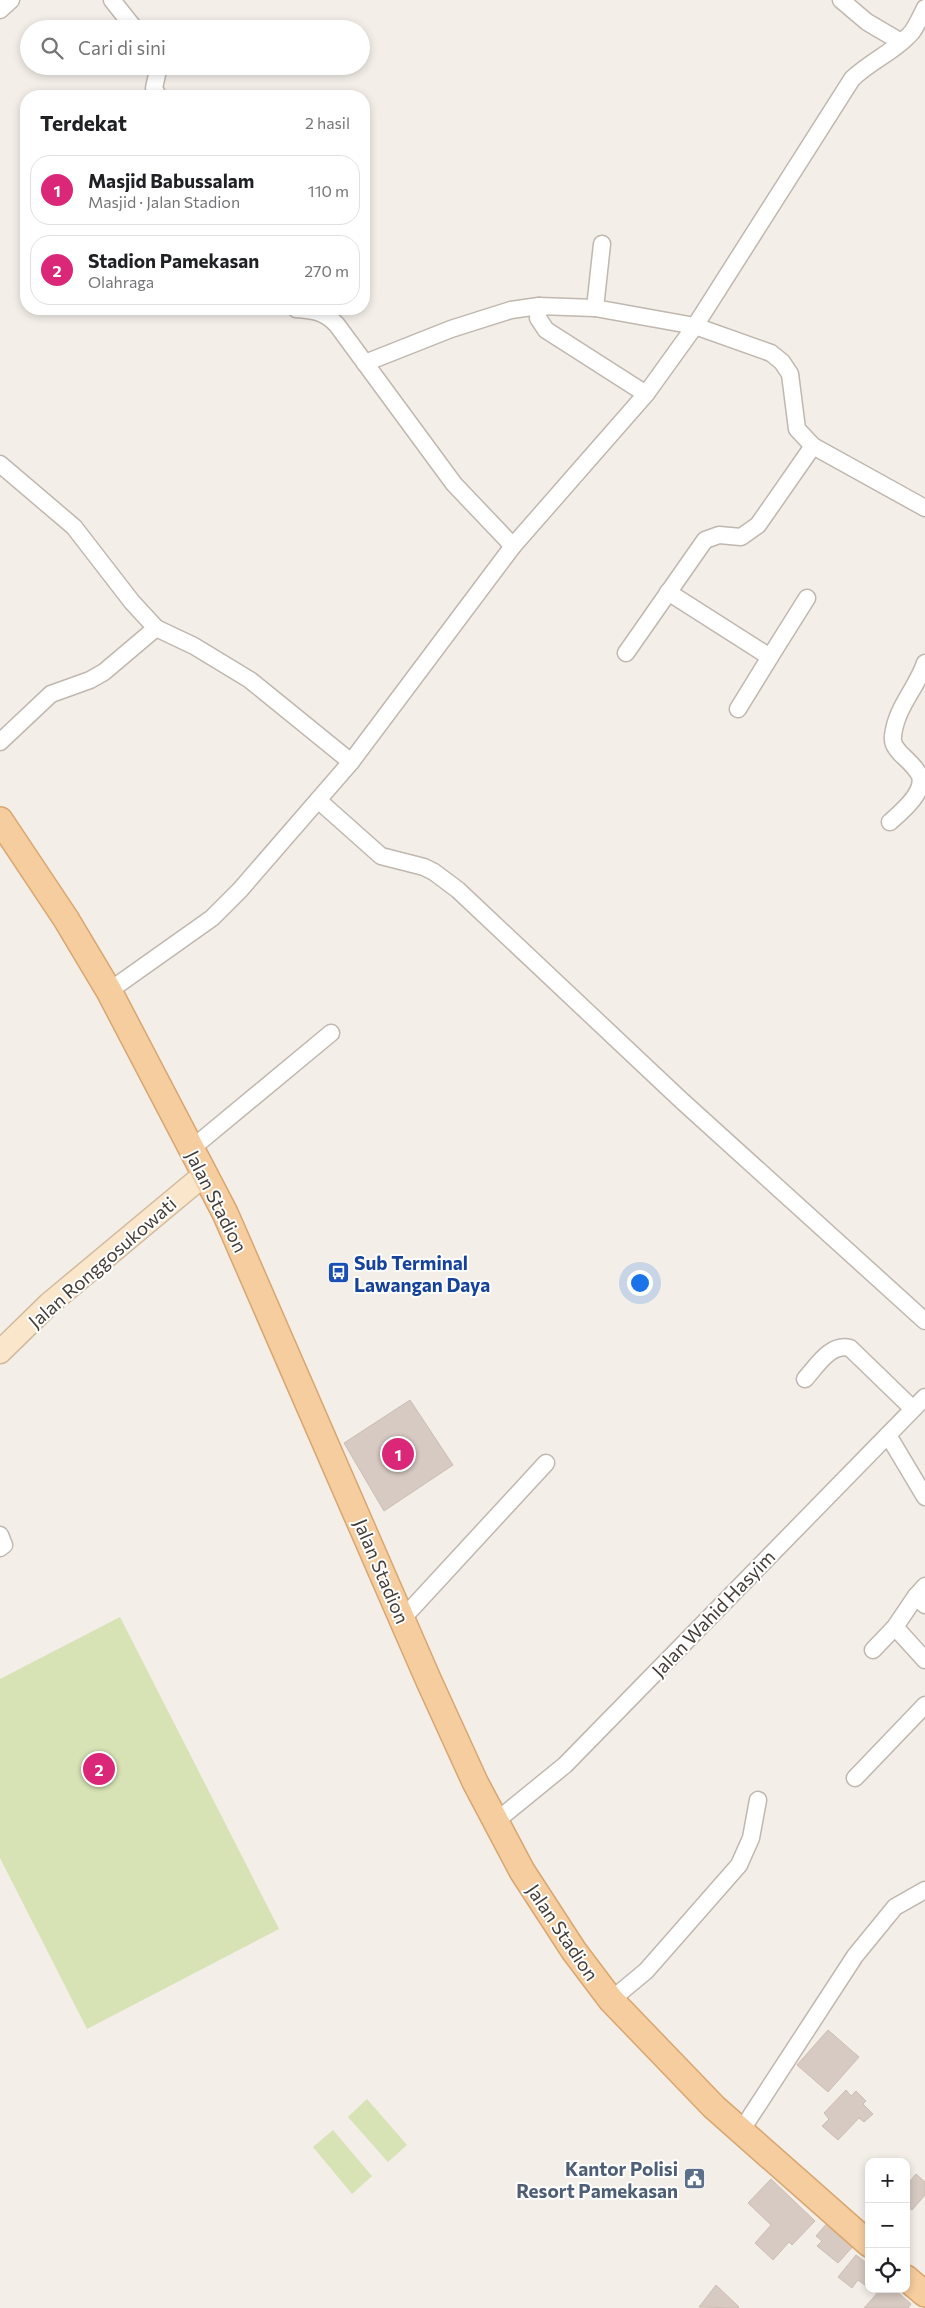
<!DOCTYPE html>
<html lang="id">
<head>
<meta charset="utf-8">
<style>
	body { margin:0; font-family:Commissioner,sans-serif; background:#f2f2f2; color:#202124 }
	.controls { position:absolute; right:15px; bottom:15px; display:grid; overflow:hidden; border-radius:10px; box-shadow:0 2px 8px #0003 }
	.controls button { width:45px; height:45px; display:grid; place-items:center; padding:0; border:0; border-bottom:1px solid #e0e0e0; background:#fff; color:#202124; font:25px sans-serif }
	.you { position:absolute; left:639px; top:1282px; width:18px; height:18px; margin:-12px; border:4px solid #fff; border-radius:50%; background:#1a73e8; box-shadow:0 0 0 8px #1a73e833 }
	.badge { display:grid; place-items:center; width:32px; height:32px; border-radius:50%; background:#db2777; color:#fff; font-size:16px; font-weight:700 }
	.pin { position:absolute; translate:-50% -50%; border:2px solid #fff; box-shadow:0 1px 5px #0006 }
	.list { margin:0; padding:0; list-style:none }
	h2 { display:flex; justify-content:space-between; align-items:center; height:65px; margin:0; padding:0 20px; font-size:21px }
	h2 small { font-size:16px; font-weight:400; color:#757577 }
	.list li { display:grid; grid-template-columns:32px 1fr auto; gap:15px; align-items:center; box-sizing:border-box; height:70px; margin:0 10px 10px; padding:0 10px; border:1px solid #e0e0e0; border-radius:20px }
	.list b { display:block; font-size:19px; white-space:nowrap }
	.list p { margin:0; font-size:16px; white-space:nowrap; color:#757577 }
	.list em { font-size:16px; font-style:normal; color:#757577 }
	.icon { flex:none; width:28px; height:28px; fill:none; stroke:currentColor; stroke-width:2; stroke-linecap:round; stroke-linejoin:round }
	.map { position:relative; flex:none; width:925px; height:2308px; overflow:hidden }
	.search { position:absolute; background:#fff; box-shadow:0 2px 8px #0003; left:20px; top:20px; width:350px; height:55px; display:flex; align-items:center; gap:12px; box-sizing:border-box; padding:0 18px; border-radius:28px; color:#757577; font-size:19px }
	.panel { position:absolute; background:#fff; box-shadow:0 2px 8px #0003; left:20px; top:90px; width:350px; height:225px; border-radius:20px }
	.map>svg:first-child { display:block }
	.green { fill:#d7e3b5 }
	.building { fill:#d6cac2; stroke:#cdbeb2 }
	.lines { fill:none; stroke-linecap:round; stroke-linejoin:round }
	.minor-casing { stroke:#c0b7af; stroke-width:19 }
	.secondary-casing { stroke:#d1ba9d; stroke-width:25 }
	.primary-casing { stroke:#d9a66f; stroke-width:28 }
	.minor { stroke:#fff; stroke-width:16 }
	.secondary { stroke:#fae6cb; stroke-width:22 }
	.primary { stroke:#f5cd9e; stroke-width:25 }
	.labels { text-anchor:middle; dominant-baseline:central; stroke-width:4; stroke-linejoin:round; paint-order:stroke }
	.street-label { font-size:19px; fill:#453d37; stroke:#fff }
	.transit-label { font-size:19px; font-weight:bold; fill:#164399; stroke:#fff; text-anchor:start }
	.service-label { font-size:19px; font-weight:bold; fill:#4e5e75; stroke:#fff; text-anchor:end }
</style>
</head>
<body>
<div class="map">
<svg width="925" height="2308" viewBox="0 0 925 2308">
	<rect width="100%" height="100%" fill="#f3eee8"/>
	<!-- green -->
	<g class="green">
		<polygon points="120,1617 279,1929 87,2029 0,1858 0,1679"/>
		<polygon points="367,2099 407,2145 388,2162 348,2117"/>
		<polygon points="333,2130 372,2176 352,2194 313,2147"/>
	</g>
	<!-- building -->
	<g class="building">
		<polygon points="410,1400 453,1465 384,1511 344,1443"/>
		<polygon points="828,2030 859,2057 828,2092 797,2065"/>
		<polygon points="846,2090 851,2096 856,2091 866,2101 863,2104 873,2114 864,2122 859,2118 838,2140 822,2126 829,2119 824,2113"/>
		<polygon points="916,2174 925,2182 925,2195 912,2210 906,2206 906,2186"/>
		<polygon points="771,2179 815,2221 792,2245 789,2242 773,2260 755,2243 771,2225 748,2203"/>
		<polygon points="829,2221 856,2243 838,2263 817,2246 822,2241 816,2236"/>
		<polygon points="856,2255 869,2265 869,2283 866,2286 858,2280 852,2288 838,2277"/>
		<polygon points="716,2285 739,2307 738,2308 699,2307"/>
		<polygon points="881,2289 894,2289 911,2304 908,2308 864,2308"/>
	</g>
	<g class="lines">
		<defs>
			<g id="minor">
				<polyline points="112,0 135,29"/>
				<polyline points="841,0 867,22 901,42"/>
				<polyline points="0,10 11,0"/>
				<polyline points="158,96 154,88 159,66"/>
				<polyline points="539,306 538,318 546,330 646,394"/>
				<polyline points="595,308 602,244"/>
				<path d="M 296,309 C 314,310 325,312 337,325 L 454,484 L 513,546"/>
				<polyline points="365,363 451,329 511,310 539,306 595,308 695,326 771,353 782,362 790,374 797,429 813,446 925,508"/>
				<polyline points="0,464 74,527 132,602 156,628 194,646 250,680 351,762"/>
				<polyline points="668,592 770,657 738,709"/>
				<polyline points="626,653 705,540 719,535 741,537 758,525 813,446"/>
				<polyline points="770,657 807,598"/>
				<polyline points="0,742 51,694 90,680 104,672 156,628"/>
				<polyline points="318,800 381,856 424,867 434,872 458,890 681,1100 925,1321"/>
				<path d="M 890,822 C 901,812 925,793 920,776 C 916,767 906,759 900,753 C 895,747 892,743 893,736 C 896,707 917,688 925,663"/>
				<path d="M 109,991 L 212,918 L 240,890 L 351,762 L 513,546 L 646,394 L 695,326 L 852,79 C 870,61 896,51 912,32 C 917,25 921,16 925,8"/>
				<polyline points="191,1149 331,1033"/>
				<path d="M 805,1379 C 817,1366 830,1343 850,1348 L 913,1409"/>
				<polyline points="888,1435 925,1497"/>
				<polyline points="0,1535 4,1545 0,1548"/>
				<polyline points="925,1586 916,1596 925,1605"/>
				<polyline points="403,1618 546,1463"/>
				<polyline points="895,1627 925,1660"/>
				<polyline points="873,1650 895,1627 916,1596"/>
				<polyline points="855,1778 925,1705"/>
				<polyline points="495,1822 565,1765 925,1397"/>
				<polyline points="611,2000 646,1971 739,1865 751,1838 758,1800"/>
				<polyline points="741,2131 855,1956 895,1907 925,1890"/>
			</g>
			<polyline id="secondary" points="0,1352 49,1304 205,1174"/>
			<g id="primary">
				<polyline points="0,820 66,919 109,991 225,1213 428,1679 475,1782 522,1871 574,1951 611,2000 714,2107 869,2244"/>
				<polyline points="906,2278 925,2294"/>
			</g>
		</defs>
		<!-- minor casing -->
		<use href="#minor" class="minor-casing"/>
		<!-- secondary casing -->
		<use href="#secondary" class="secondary-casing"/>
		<!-- primary casing -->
		<use href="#primary" class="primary-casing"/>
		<!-- minor -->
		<use href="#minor" class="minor"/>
		<!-- secondary -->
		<use href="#secondary" class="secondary"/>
		<!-- primary -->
		<use href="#primary" class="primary"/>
	</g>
	<!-- icons -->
	<defs>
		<symbol id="bus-square" viewBox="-11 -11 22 22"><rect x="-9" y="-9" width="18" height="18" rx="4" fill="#1a4fb4" stroke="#fff"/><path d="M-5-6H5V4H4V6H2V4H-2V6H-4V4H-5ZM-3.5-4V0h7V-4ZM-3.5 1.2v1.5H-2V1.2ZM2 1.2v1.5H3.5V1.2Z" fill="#fff"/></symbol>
		<symbol id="civic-square" viewBox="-11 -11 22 22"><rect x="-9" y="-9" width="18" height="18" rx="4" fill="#5c6f8a" stroke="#fff"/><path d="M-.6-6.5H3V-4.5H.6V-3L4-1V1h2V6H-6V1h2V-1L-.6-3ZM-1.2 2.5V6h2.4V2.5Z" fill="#fff"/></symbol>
	</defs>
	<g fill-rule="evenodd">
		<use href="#bus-square" x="326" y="1260" width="25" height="25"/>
		<use href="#civic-square" x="682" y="2166" width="25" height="25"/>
	</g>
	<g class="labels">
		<!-- street labels -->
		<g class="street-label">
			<text transform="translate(217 1201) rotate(63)">Jalan Stadion</text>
			<text transform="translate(102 1262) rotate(-41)">Jalan Ronggosukowati</text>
			<text transform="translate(382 1571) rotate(67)">Jalan Stadion</text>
			<text transform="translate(713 1613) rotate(-46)">Jalan Wahid Hasyim</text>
			<text transform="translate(563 1932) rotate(56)">Jalan Stadion</text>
		</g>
		<!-- transit labels -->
		<g class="transit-label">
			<text x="354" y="1262">Sub Terminal<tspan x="354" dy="22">Lawangan Daya</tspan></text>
		</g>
		<!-- service labels -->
		<g class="service-label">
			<text x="678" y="2168">Kantor Polisi<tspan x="678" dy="22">Resort Pamekasan</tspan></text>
		</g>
	</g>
</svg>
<div class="controls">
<button>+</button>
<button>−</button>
<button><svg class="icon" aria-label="locate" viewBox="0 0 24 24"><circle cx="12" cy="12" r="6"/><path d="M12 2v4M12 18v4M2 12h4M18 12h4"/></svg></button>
</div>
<div class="you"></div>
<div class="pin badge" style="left:398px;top:1454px">1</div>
<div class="pin badge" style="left:99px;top:1769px">2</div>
<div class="search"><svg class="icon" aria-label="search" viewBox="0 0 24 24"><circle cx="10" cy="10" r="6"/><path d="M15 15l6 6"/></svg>Cari di sini</div>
<section class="panel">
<h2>Terdekat<small>2 hasil</small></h2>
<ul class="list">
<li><span class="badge">1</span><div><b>Masjid Babussalam</b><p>Masjid · Jalan Stadion</p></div><em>110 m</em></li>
<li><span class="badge">2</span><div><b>Stadion Pamekasan</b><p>Olahraga</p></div><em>270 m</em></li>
</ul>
</section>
</div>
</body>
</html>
